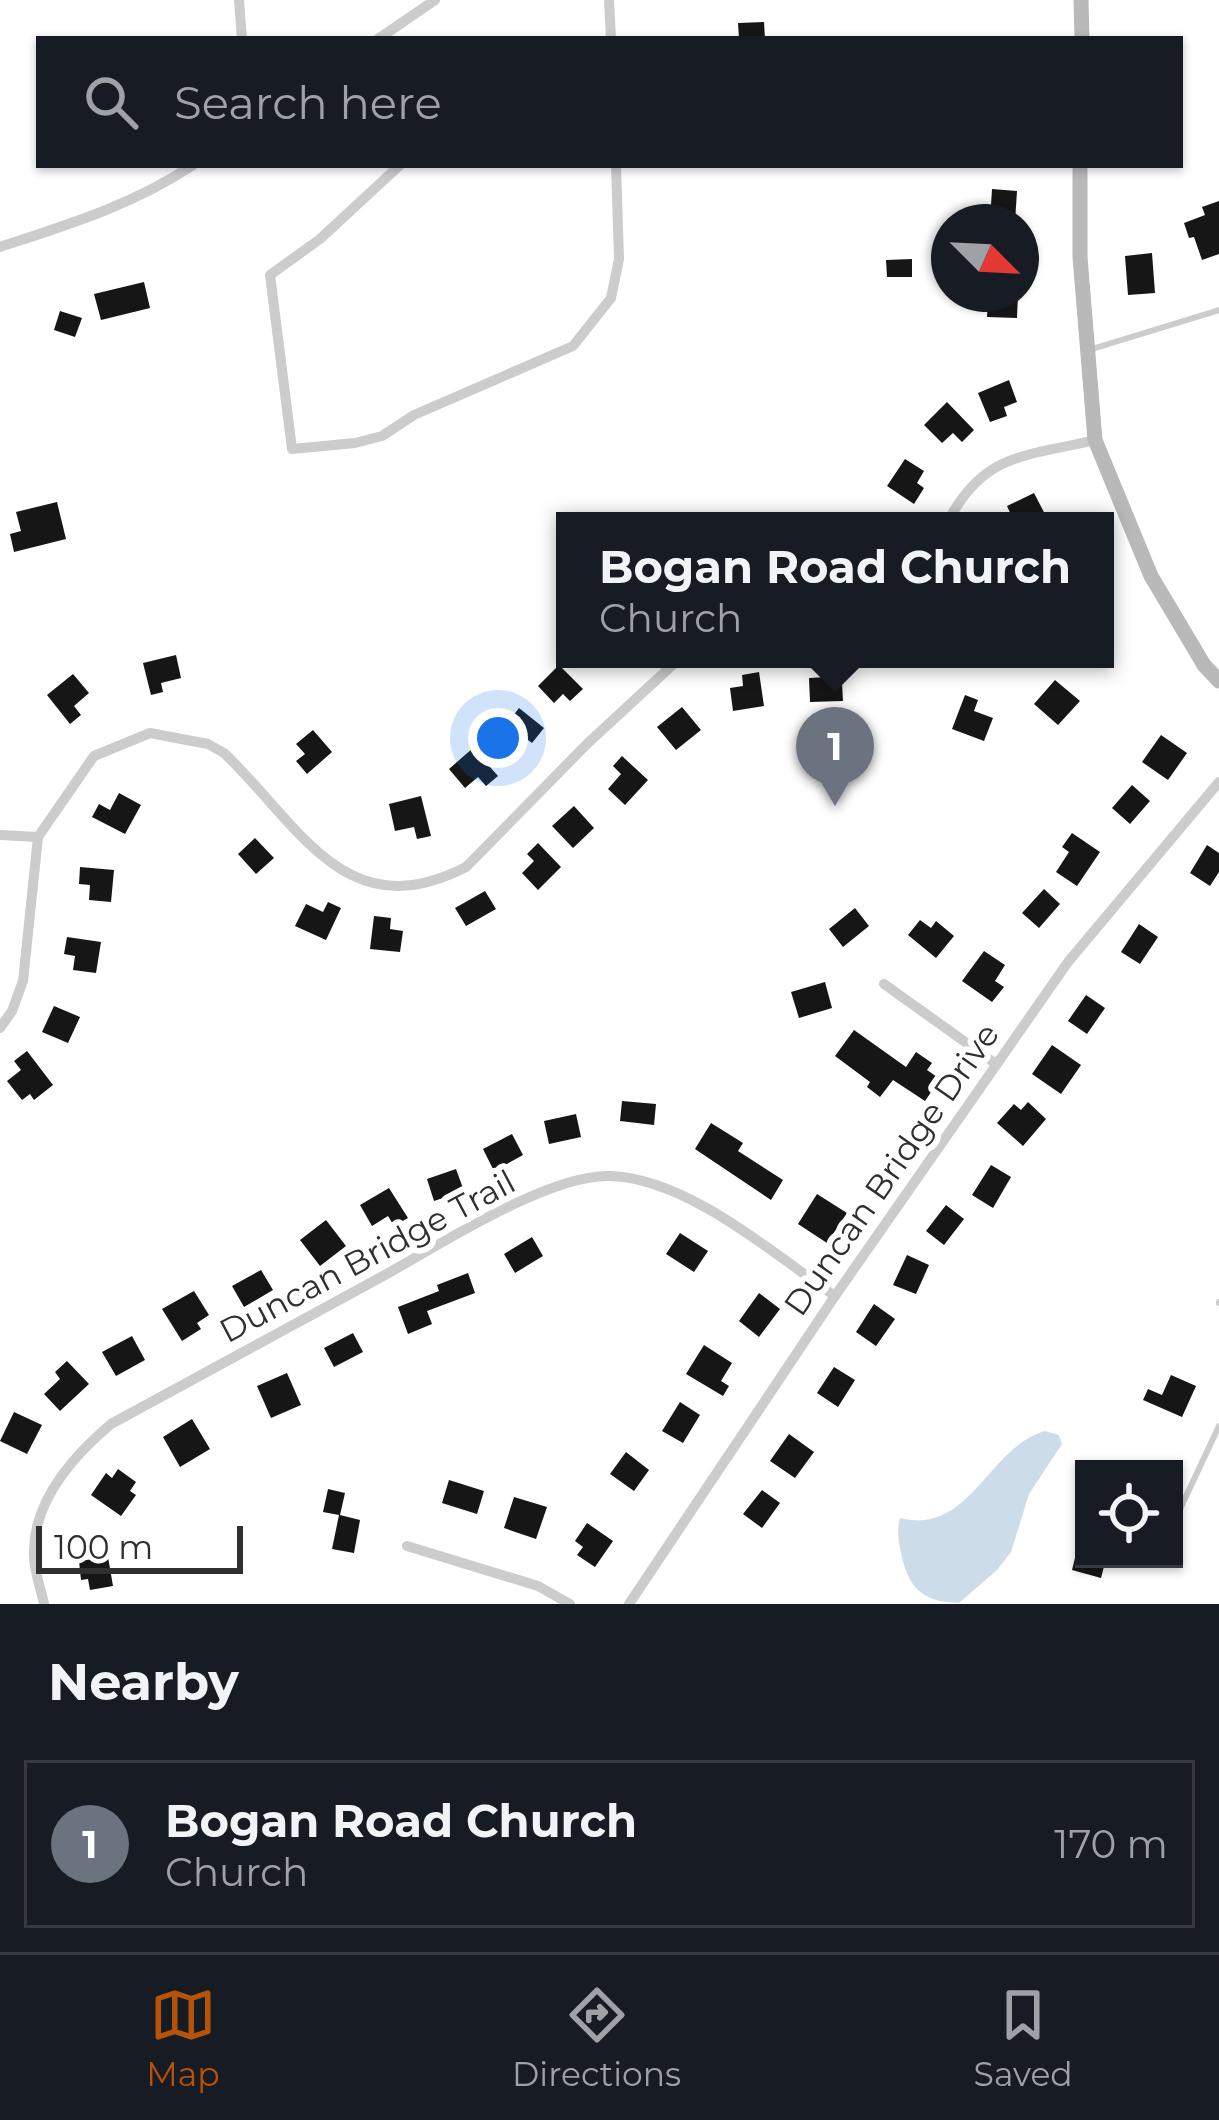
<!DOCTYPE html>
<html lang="en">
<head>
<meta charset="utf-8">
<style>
	body { margin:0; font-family:Montserrat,sans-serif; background:#20242c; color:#f1f3f6 }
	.controls { position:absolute; right:36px; bottom:36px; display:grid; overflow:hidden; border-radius:0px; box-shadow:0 3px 9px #0004 }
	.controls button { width:108px; height:108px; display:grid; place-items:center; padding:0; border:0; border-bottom:3px solid #363941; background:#171b24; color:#f1f3f6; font:60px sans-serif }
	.compass { position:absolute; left:931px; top:204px; width:108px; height:108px; border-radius:50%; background:#171b24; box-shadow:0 3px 9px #0004; rotate:114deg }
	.scale { position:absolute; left:36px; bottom:30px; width:207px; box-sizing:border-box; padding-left:12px; border:6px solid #2f2f2f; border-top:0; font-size:33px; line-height:42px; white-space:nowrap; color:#2f2f2f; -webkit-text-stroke:9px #fff; paint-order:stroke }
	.you { position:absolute; left:498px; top:738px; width:42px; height:42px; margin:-30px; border:9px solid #fff; border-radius:50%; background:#1a73e8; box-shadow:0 0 0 18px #1a73e833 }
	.badge { display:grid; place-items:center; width:78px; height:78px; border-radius:50%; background:#b45309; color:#fff; font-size:39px; font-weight:700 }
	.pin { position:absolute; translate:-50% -99px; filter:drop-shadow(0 3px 6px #0008) }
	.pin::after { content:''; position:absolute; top:63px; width:42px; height:36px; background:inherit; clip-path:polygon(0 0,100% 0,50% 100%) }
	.popup { position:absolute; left:556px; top:512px; width:558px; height:156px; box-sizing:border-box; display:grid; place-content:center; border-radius:0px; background:#171b24; filter:drop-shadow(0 3px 9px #0005); font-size:39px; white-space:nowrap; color:#9ea1a6 }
	.popup b { font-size:45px; color:#f1f3f6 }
	.popup::after { content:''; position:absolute; left:50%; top:100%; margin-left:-24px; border:24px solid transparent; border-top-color:#171b24 }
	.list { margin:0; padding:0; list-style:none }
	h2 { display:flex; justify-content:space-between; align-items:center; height:156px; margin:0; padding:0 48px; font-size:51px }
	h2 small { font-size:39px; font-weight:400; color:#9ea1a6 }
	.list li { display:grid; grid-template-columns:78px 1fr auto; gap:36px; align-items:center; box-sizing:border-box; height:168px; margin:0 24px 24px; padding:0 24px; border:3px solid #363941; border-radius:0px }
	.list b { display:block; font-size:45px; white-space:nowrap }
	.list p { margin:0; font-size:39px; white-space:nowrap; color:#9ea1a6 }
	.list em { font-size:39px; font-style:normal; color:#9ea1a6 }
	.icon { flex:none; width:66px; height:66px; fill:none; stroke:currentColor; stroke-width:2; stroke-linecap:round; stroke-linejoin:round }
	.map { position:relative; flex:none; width:1219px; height:1604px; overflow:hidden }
	.search { position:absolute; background:#171b24; box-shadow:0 3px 9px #0004; left:36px; right:36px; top:36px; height:132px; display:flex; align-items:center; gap:30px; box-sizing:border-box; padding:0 42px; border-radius:0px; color:#9ea1a6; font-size:45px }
	.sheet { height:348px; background:#171b24 }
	nav { display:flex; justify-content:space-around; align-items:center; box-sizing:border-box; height:168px; border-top:3px solid #363941; background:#171b24; font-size:33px; color:#9ea1a6 }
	nav a { display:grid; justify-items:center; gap:6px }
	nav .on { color:#b45309 }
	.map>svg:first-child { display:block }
	.water { fill:#ccdce9 }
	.building { fill:#161616 }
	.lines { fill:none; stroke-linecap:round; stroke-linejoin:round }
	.lane { stroke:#ccc; stroke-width:6 }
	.street { stroke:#ccc; stroke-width:10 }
	.secondary { stroke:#b9b9b9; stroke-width:15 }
	.labels { text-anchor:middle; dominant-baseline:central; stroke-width:12; stroke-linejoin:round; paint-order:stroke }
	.street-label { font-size:33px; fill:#2f2f2f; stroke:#fff }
</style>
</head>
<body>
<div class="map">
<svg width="1219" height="1604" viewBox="0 0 1219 1604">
	<rect width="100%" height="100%" fill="#fff"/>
	<!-- water -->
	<path class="water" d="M 1045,1431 L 1059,1435 L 1062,1444 L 1029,1494 L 1011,1552 L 997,1570 L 959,1603 C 918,1602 907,1584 900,1548 C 898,1536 897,1529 900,1518 C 970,1536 988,1447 1045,1431 Z"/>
	<!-- building -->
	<g class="building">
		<polygon points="764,22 765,39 739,39 738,23"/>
		<polygon points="992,189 1017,191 1015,222 990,222"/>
		<polygon points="1219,201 1219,254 1202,260 1194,237 1189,238 1184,223 1205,215 1202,207"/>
		<polygon points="1152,253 1155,293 1128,295 1125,256"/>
		<polygon points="912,259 912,277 887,277 886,260"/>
		<polygon points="144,282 150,308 101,320 94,294"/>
		<polygon points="988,294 1018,294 1017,318 987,317"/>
		<polygon points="60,311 82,318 75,337 54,330"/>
		<polygon points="1009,380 1017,402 1004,407 1007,416 990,422 978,393"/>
		<polygon points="947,402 974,430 962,442 953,433 942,443 924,425"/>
		<polygon points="905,459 924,471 917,483 924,488 914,504 887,486"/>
		<polygon points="1034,493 1047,518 1014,521 1007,506"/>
		<polygon points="57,502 66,539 14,552 10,534 21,531 16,512"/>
		<polygon points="176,655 181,678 161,683 163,692 151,695 143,663"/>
		<polygon points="841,664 843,701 810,702 809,678 827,677 826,665"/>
		<polygon points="559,665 583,689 570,701 563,694 554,703 538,686"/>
		<polygon points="759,672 764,706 733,711 730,688 743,686 742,675"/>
		<polygon points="73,674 89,693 74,706 81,715 70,724 47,695"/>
		<polygon points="1055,680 1080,701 1058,725 1034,704"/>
		<polygon points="965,695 978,700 974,711 993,718 984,741 952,729"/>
		<polygon points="682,707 701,730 676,750 657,727"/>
		<polygon points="519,708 544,728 532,743 524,737 516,746 500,733"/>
		<polygon points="313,730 332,752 307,774 296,761 305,754 296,744"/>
		<polygon points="1161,735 1187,753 1168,780 1142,762"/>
		<polygon points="473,748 498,776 486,786 478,777 465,788 449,769"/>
		<polygon points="622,756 648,780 625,805 608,789 621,774 613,766"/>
		<polygon points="1132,785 1150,801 1130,824 1112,808"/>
		<polygon points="119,793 141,805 125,834 92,817 99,804 110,810"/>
		<polygon points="421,796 431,836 417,839 414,827 395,831 389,804"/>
		<polygon points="574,806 594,828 573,848 552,826"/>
		<polygon points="1072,833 1100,852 1077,886 1056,872 1069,852 1062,847"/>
		<polygon points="255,838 274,858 256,874 238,854"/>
		<polygon points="538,843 561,867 538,890 522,873 534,861 527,854"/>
		<polygon points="1207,845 1219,853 1219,872 1210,886 1190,873"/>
		<polygon points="80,867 114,870 111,902 89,900 90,885 79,884"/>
		<polygon points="1044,889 1060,904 1039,928 1022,913"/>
		<polygon points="485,891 496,909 466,926 455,908"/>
		<polygon points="328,902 341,908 326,940 295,926 306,904 323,912"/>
		<polygon points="855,908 869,926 843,947 829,929"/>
		<polygon points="374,916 391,918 390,929 403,931 400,952 370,949"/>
		<polygon points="920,920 931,928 936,921 954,936 936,958 908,935"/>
		<polygon points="1139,924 1158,937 1140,964 1121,952"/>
		<polygon points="67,937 101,942 96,973 73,970 75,956 64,954"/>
		<polygon points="984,951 1005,965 995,981 1004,987 992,1002 962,981"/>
		<polygon points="825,982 832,1008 799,1018 791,992"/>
		<polygon points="1086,995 1105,1008 1087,1034 1068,1021"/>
		<polygon points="54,1006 80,1017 68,1043 42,1032"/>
		<polygon points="854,1030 906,1067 916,1052 932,1063 927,1070 940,1079 925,1101 893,1080 880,1097 867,1087 870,1082 835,1056"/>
		<polygon points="1052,1045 1081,1065 1061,1094 1032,1074"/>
		<polygon points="27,1051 53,1085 34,1100 30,1094 22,1100 7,1081 21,1070 14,1061"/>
		<polygon points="622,1101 656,1104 654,1125 620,1121"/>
		<polygon points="1028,1102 1046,1119 1023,1146 997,1123 1014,1104 1021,1110"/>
		<polygon points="576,1114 581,1137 549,1144 544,1121"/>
		<polygon points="711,1123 743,1143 738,1151 783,1180 771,1200 695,1149"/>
		<polygon points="512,1134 523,1155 494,1171 483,1149"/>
		<polygon points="991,1165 1011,1177 993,1208 972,1195"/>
		<polygon points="456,1169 464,1191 434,1201 427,1179"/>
		<polygon points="389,1188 408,1218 394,1226 388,1216 372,1226 360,1205"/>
		<polygon points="817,1194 847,1213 827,1243 798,1224"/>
		<polygon points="946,1205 964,1219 944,1245 926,1231"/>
		<polygon points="326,1220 346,1246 320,1266 300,1240"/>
		<polygon points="680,1233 708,1251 694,1272 666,1254"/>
		<polygon points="532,1237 543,1256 515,1273 504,1254"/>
		<polygon points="907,1255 929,1265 916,1294 893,1285"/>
		<polygon points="261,1270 273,1290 244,1307 232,1286"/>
		<polygon points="468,1273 475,1293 427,1311 432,1324 408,1334 398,1307 439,1291 437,1285"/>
		<polygon points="194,1291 209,1315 197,1323 201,1329 182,1341 162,1309"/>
		<polygon points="759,1293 780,1309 759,1337 739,1321"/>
		<polygon points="874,1304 895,1319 876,1346 856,1332"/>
		<polygon points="353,1333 363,1352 334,1367 324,1348"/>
		<polygon points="132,1336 145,1360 116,1376 102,1352"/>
		<polygon points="704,1345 732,1363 721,1381 729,1386 723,1396 686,1374"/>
		<polygon points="67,1361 89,1384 60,1411 44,1394 60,1379 55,1372"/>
		<polygon points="834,1367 855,1380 838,1407 817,1393"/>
		<polygon points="287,1373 301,1405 271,1418 257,1386"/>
		<polygon points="1171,1375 1196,1386 1182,1417 1143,1400 1148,1389 1162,1395"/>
		<polygon points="680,1402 700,1415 683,1443 662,1431"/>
		<polygon points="14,1412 42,1425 27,1454 0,1441"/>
		<polygon points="192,1419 210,1449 180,1467 163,1437"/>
		<polygon points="789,1434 814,1452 795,1478 770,1461"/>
		<polygon points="626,1452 649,1470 634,1491 610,1474"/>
		<polygon points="118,1469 136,1482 130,1491 136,1495 121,1516 91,1495 106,1473 112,1478"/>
		<polygon points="449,1480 484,1491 477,1514 442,1503"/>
		<polygon points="328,1489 345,1493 340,1515 360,1520 354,1553 332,1549 339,1515 323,1512"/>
		<polygon points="762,1490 780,1503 762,1528 743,1514"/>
		<polygon points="514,1497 547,1507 536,1539 504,1528"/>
		<polygon points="587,1523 613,1541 595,1567 577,1555 583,1547 575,1541"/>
		<polygon points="1080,1538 1084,1538 1084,1559 1106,1559 1101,1578 1072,1570"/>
		<polygon points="108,1557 113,1586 90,1590 88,1579 81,1580 79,1561"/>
	</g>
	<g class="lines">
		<!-- lane -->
		<g class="lane">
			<polyline points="1092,349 1219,310"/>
			<polyline points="1219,1302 1219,1303"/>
			<polyline points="1174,1522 1219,1426"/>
		</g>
		<!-- street -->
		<g class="street">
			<polyline points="239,0 242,39"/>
			<polyline points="609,0 611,39"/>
			<polyline points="378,39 435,0"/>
			<polyline points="400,165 320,239 270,275 292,449 355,443 382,436 414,415 573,346 611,298 619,259 616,165"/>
			<path d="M 0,247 C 67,225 133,205 193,165"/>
			<path d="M 948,521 C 985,452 1025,457 1095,440"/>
			<polyline points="0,835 38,837"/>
			<polyline points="884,984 996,1064"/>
			<path d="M 0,1028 L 12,1011 L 23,981 L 38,837 L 94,756 L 150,733 L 208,744 L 224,753 C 300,825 345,929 466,867 L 588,743 L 679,659"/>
			<polyline points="407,1546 538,1586 570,1604"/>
			<path d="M 44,1604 C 41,1589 34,1571 34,1556 C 32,1502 73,1456 111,1424 C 202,1374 294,1325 385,1275 C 441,1244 549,1174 610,1176 C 687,1178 774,1254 835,1296"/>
			<polyline points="629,1604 835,1296 1068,962 1219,782"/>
		</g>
		<!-- secondary -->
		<g class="secondary">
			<polyline points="1081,0 1082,39"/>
			<polyline points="1080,165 1080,257 1095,440 1151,576 1204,665 1219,681"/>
		</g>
	</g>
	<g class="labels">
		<!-- street labels -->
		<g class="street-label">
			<text transform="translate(891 1169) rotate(-55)">Duncan Bridge Drive</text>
			<text transform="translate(367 1256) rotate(-28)">Duncan Bridge Trail</text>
		</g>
	</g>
</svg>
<div class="controls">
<button><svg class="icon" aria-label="locate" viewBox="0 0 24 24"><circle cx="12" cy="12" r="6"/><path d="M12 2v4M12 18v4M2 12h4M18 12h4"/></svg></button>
</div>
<svg class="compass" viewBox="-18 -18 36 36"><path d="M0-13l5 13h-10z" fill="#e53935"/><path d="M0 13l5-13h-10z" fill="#9ea1a6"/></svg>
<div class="scale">100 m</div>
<div class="you"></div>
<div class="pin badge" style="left:835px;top:806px;background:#6b7280">1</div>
<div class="popup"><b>Bogan Road Church</b>Church</div>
<div class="search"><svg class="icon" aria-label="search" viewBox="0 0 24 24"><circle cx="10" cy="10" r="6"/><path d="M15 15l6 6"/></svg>Search here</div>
</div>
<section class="sheet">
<h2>Nearby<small></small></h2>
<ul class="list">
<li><span class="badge" style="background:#6b7280">1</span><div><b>Bogan Road Church</b><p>Church</p></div><em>170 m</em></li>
</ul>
</section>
<nav>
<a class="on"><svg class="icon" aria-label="map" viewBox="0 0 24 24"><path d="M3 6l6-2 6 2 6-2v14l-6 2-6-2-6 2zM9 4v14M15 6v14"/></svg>Map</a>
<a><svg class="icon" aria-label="directions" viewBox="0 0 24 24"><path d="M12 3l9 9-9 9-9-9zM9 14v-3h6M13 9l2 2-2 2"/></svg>Directions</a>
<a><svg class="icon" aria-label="saved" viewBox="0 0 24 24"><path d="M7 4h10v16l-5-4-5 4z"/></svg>Saved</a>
</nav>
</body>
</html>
